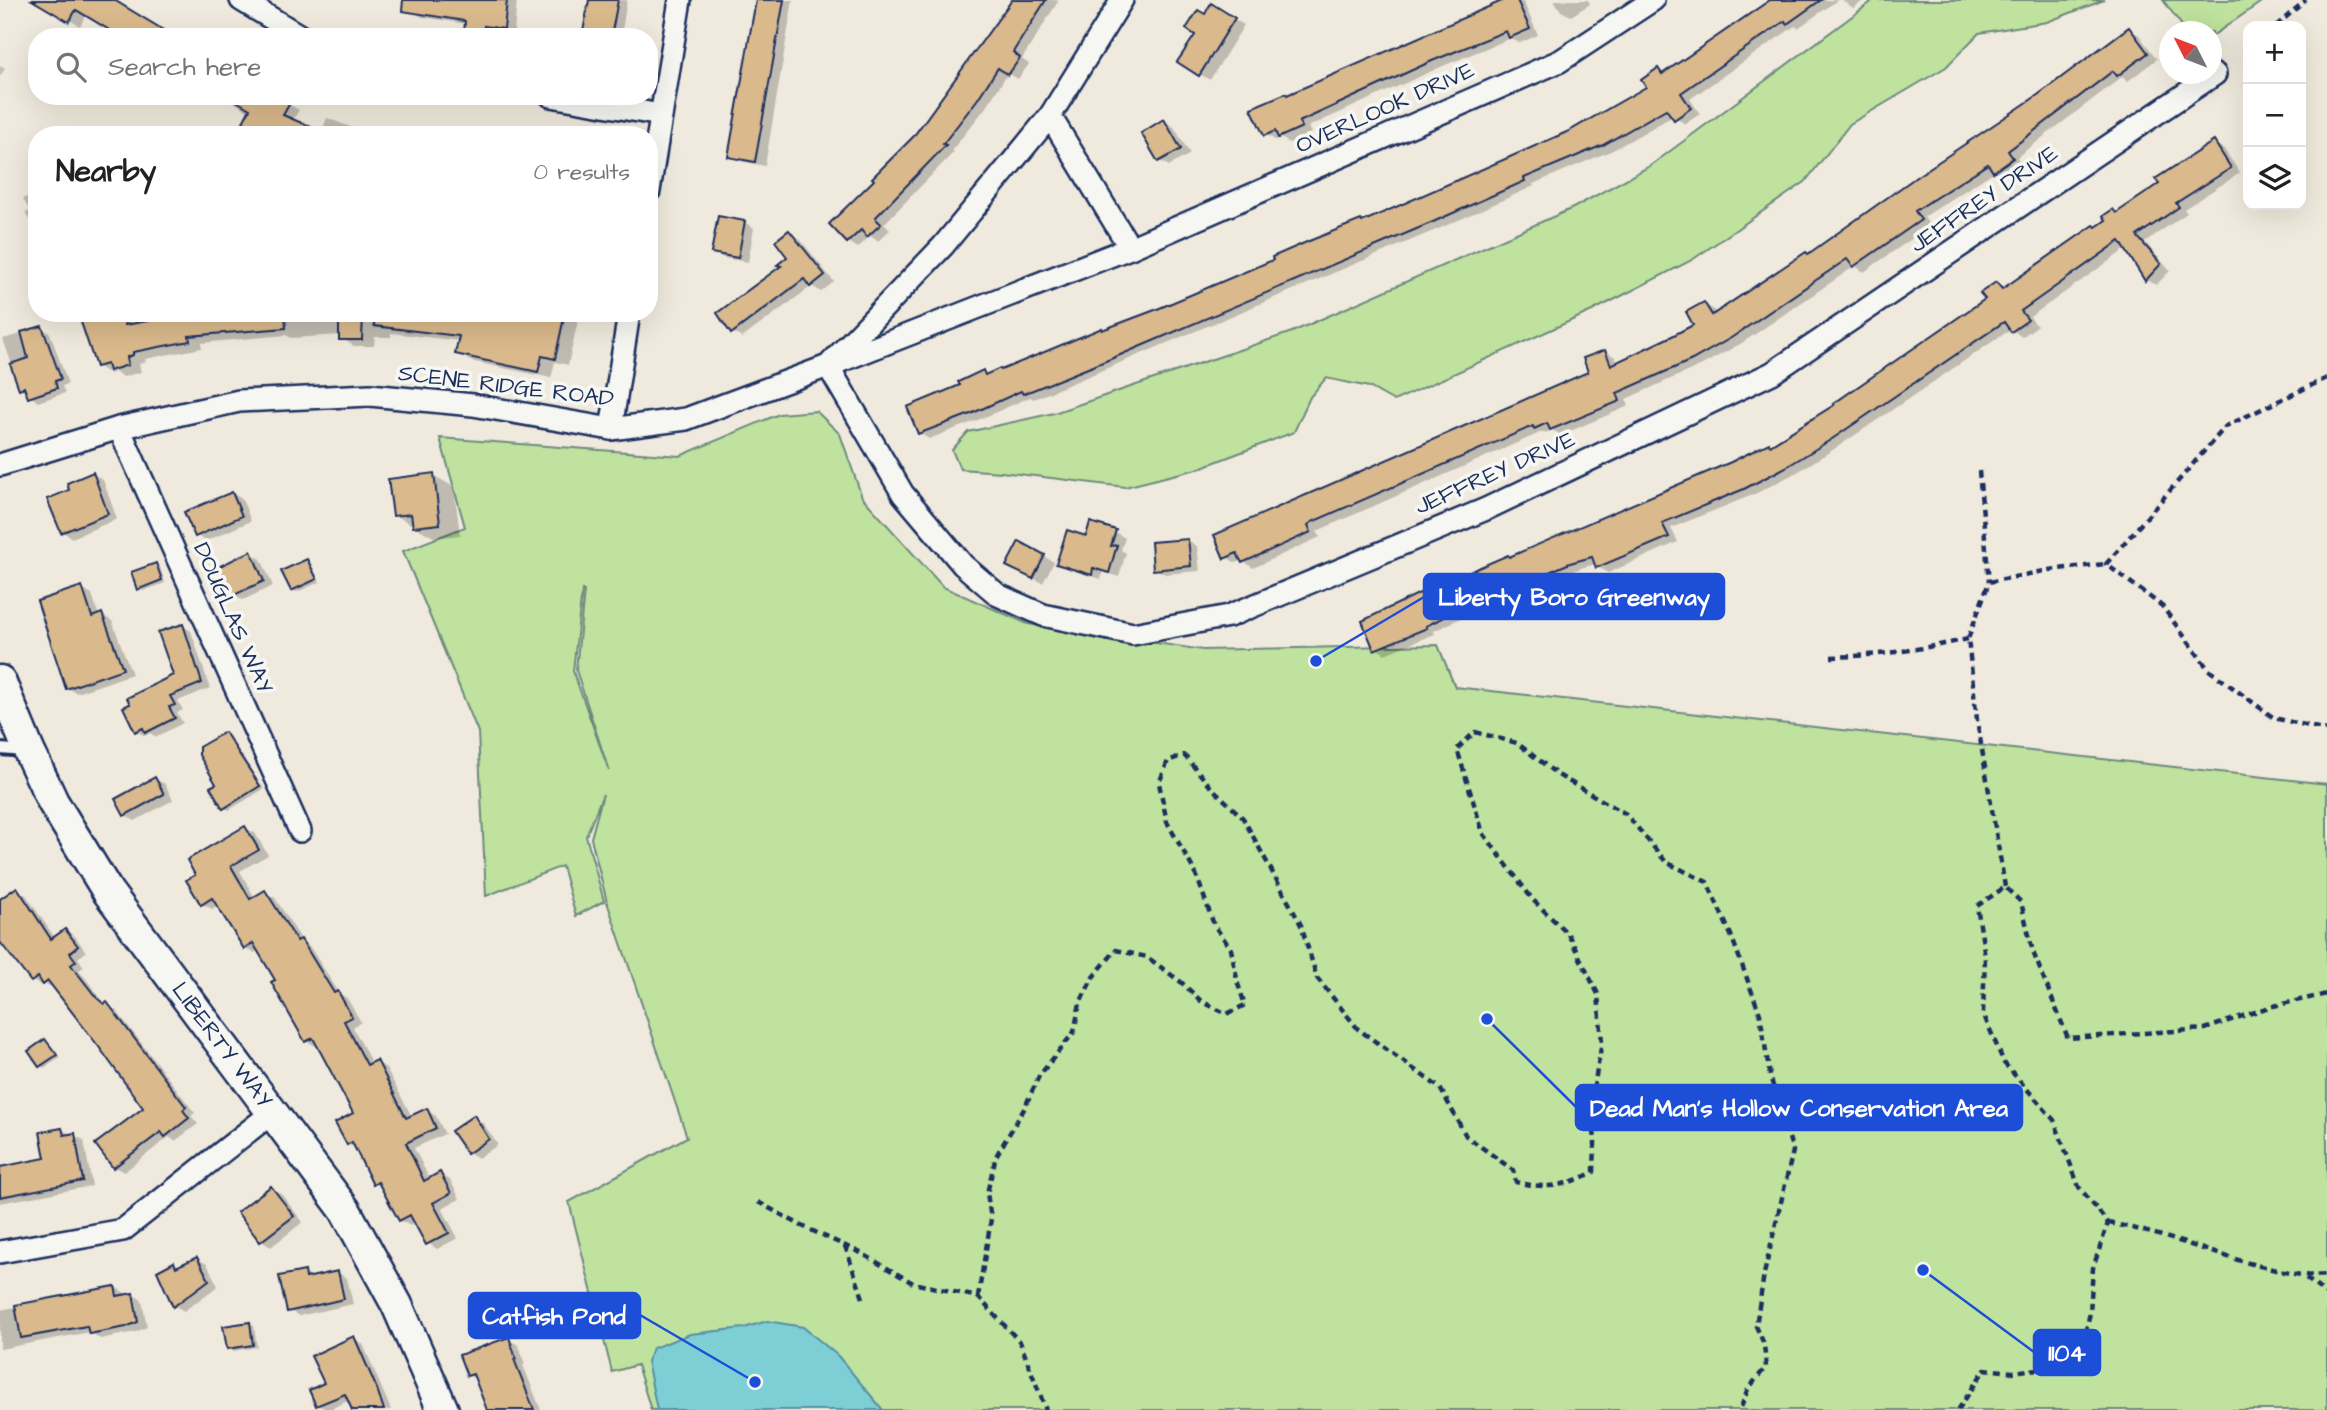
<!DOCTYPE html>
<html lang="en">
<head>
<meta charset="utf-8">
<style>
	body { margin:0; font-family:"Architects Daughter",sans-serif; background:#f2f2f2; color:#202124 }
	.controls { position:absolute; right:21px; top:21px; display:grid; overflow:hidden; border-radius:14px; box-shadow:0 7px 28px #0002 }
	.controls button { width:63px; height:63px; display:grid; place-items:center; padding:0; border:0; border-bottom:2px solid #e0e0e0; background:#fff; color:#202124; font:35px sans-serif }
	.compass { position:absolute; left:2159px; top:21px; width:63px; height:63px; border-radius:50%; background:#fff; box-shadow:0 7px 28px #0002; rotate:312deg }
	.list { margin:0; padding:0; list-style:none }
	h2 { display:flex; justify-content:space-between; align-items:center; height:91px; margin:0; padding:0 28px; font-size:30px }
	h2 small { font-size:23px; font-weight:400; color:#757577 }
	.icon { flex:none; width:38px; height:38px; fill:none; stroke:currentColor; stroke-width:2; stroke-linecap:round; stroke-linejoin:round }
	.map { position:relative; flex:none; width:2327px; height:1410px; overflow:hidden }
	.search { position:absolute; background:#fff; box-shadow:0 7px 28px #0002; left:28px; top:28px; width:630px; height:77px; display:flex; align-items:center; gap:18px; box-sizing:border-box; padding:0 24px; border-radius:28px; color:#757577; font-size:26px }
	.panel { position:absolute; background:#fff; box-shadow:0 7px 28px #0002; left:28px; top:126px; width:630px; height:196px; border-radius:28px }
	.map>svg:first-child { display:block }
	.green { fill:#bfe39e; stroke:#6d897e; stroke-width:2; fill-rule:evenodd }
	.water { fill:#7ecfd5; stroke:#568fa5; stroke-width:2 }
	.shadow { fill:#0003 }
	.building { fill:#dab98c; stroke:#1b2f5e; stroke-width:2 }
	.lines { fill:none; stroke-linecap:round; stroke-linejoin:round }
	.lane-casing { stroke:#1b2f5e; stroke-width:16 }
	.street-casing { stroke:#1b2f5e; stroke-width:26 }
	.secondary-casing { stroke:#1b2f5e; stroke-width:35 }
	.path { stroke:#1b2f5e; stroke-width:4.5; stroke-dasharray:7 5; stroke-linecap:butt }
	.lane { stroke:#f6f6f2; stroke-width:10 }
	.street { stroke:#f6f6f2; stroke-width:21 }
	.secondary { stroke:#f6f6f2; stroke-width:30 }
	.labels { text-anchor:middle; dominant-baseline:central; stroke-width:7; stroke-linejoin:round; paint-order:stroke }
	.street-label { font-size:23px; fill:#1b2f5e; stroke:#f6f6f2 }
	.leader { fill:none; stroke:#1d4ed8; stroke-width:2.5 }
	.callout-dot { fill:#1d4ed8; stroke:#f6f6f2; stroke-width:2.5 }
	.callout { fill:#1d4ed8; stroke:#1d4ed8; stroke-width:2.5 }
	.callout-label { font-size:24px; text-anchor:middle; font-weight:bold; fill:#fff }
</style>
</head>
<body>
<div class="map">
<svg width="2327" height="1410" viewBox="0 0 2327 1410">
	<rect width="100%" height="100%" fill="#f0eade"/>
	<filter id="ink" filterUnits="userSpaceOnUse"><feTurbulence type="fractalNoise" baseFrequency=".0143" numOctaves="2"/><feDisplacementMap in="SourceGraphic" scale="14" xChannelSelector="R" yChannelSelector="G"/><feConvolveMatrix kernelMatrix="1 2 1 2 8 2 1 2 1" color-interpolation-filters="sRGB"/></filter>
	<g filter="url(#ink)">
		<!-- green -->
		<g class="green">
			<polygon points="1874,0 2104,0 2047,22 1979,33 1946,67 1850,124 1805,182 1692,260 1592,311 1394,401 1369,387 1326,378 1310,397 1294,432 1197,469 1125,487 1001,472 960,469 952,450 968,432 1054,413 1292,332 1573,208 1650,166"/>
			<polygon points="2163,0 2264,0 2212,36 2212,32 2186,31"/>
			<path d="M 816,411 L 840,434 L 862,497 L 943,587 L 1028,624 L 1203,650 L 1438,645 L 1455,687 L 2327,784 L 2327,1410 L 651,1410 L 637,1365 L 612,1372 L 569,1202 L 687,1137 L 607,902 L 591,838 L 603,794 L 586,836 L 604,901 L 576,916 L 562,866 L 486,896 L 478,732 L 403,551 L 465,527 L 440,438 L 680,456 L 779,414 ZM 582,590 L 584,591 L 576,670 L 609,771 L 573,671 Z"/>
		</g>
		<!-- water -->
		<polygon class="water" points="767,1321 803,1327 838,1356 883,1410 657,1410 647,1361 653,1348 690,1334 744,1328"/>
		<!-- shadow -->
		<g class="shadow">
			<polygon points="46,0 111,0 175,37 125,37 87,14 80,26 43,5"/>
			<polygon points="414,0 517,0 514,34 494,31 493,37 475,37 466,32 467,24 422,17 412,11"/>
			<polygon points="590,0 627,0 621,37 584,37"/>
			<polygon points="758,0 793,0 765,166 740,161 730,156"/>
			<polygon points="1014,0 1059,0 1022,59 1029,64 1018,79 1008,73 987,106 952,150 954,152 884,224 890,230 878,241 870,236 858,248 848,242 831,224 877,180 914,138"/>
			<polygon points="1508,0 1519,0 1524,3 1538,35 1520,43 1511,38 1443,66 1308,127 1311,133 1289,143 1281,138 1275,140 1265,134"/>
			<polygon points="1554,0 1588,0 1590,4 1571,16 1561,11"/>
			<polygon points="1772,0 1838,0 1798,28 1795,26 1690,99 1700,114 1685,124 1673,116 1613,150 1533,184 1534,186 1443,227 1034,399 1030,397 983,418 929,439 919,433 962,386 983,372 988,376 1002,371 1103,331 1363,223 1570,133 1648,88 1658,70 1665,74"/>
			<polygon points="1842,0 1865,0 1853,8"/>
			<polygon points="1212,6 1244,25 1210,80 1179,62"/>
			<polygon points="2129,29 2139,35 2157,59 2128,81 2122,77 2017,157 2021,164 2004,176 1995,171 1924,217 1930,226 1864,272 1855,266 1742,343 1702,365 1626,399 1629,406 1561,435 1552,430 1545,433 1542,432 1317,531 1320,537 1253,568 1242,560 1236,563 1226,557 1591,373 1605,351 1615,357 1617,364 1696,325 1704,304 1714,310 1717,314 1808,255 2036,99"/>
			<polygon points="0,65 5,68 0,77"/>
			<polygon points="225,96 286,96 283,101 299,110 284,135"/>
			<polygon points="327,118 361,131 367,135 320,135"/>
			<polygon points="1164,121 1174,127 1190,154 1169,166 1160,161"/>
			<polygon points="2214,143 2224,149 2240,173 2184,209 2187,213 2145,242 2170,271 2156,285 2146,280 2126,249 2030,317 2037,326 2022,337 2011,329 1842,444 1799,471 1755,494 1671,528 1678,542 1608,573 1598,567 1596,564 1581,568 1530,590 1534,599 1502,613 1492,607 1490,604 1434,631 1435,634 1385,654 1376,648 1463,577 1511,558 1771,446 1836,406 1987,300 1996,284 2005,289 2109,220 2113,211 2118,214 2161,184"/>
			<polygon points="37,191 37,233 25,213 30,211 23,199"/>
			<polygon points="744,222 754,228 748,262 723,258 713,252"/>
			<polygon points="789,232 799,238 834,282 821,292 812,286 742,338 732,332 790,257"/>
			<polygon points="80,313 132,313 135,325 201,313 577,313 579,316 568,365 555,362 551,378 470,361 457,353 460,341 391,333 391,337 375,337 374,346 354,346 341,338 341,335 291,338 286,335 201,343 202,348 145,359 146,362 139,364 141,372 123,377 115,372 110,374 97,366"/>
			<polygon points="42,328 50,333 68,384 62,386 65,393 38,402 20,388 3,339"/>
			<polygon points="93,474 103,480 117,519 72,538 63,532 72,491"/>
			<polygon points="433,475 454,487 460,535 435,538 395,515"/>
			<polygon points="232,493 242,499 251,521 206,541 196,535"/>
			<polygon points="1115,532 1125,538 1121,550 1126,553 1119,577 1103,572 1101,579 1068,569 1058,563 1087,538"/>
			<polygon points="1188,541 1197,546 1200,571 1165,574 1155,569"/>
			<polygon points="1019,543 1054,562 1043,583 1018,571"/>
			<polygon points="251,553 261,559 273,586 243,600 233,594"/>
			<polygon points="307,561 311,563 320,582 297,592 292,590"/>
			<polygon points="155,565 160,567 165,583 143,591 139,588"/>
			<polygon points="82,588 92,594 99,616 102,615 112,621 132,674 77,693 67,688"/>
			<polygon points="182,625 191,631 210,688 178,701 183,710 177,713 183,723 156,737 150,733 145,736 136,731 175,676"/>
			<polygon points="225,734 229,736 264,789 229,810 224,808 218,784"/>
			<polygon points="155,779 165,784 173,800 135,821 125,815"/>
			<polygon points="245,828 255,833 268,855 240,871 255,898 265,892 275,898 303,942 310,947 340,994 347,998 361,1022 353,1027 372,1064 377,1062 386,1068 412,1117 426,1110 436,1116 445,1134 414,1148 430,1180 440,1174 450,1180 460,1199 442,1208 458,1238 437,1249 428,1243 416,1222 410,1226 400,1220 383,1188 375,1183 358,1150 348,1144 355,1114 319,1045 316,1046 306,1041 277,980 259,950 254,953 245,948 218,905 212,909 202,904 198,875"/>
			<polygon points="17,890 26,895 55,938 65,931 75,936 86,952 78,958 84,967 79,970 106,1005 116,1010 195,1113 191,1116 198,1124 175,1141 169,1137 124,1172 114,1167 145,1108 55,988 45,984 42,986 33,981 0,939 0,901"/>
			<polygon points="45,1041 60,1057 45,1068 40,1066"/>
			<polygon points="474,1118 483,1123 498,1145 478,1158 468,1153"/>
			<polygon points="62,1130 84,1140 92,1186 0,1203 0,1168 47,1159"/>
			<polygon points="271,1188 281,1194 303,1222 271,1247 261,1241"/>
			<polygon points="197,1259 207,1264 218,1286 184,1311 175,1306 174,1264 179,1267"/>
			<polygon points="337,1272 347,1278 353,1304 299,1316 289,1310 304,1273 313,1278"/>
			<polygon points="115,1287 125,1293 125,1296 132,1294 142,1300 147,1327 136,1332 100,1339 90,1332 0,1349 0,1310"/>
			<polygon points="249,1324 254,1326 257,1347 233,1351 228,1348"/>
			<polygon points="353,1338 363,1344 391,1410 354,1410 350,1400 328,1410 318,1405 326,1384"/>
			<polygon points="508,1339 518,1345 525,1364 523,1365 541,1410 488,1410 477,1380 468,1375"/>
		</g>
		<!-- building -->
		<g class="building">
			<polygon points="32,0 114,0 175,37 121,37 76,10 69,22"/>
			<polygon points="403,0 507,0 504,29 484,26 483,35 464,33 465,21 402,11"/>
			<polygon points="589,0 618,0 611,37 582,37"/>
			<polygon points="756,0 784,0 755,162 728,157"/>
			<polygon points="1012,0 1046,0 1013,52 1020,58 1008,75 998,68 977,100 943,144 946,145 875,218 881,224 867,237 861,230 847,243 829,224 874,180 872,178 913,137"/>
			<polygon points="1504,0 1517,0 1530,29 1509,38 1506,31 1432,61 1299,122 1302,127 1278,138 1275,131 1264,136 1251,108 1286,93 1287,95"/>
			<polygon points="1770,0 1821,0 1787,24 1785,21 1681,93 1691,108 1674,120 1666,109 1603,145 1524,178 1525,181 1433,222 1113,358 1023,394 1021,391 973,413 918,434 907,407 960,385 958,382 983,370 985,375 1000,368 1001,370 1102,328 1102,330 1155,310 1273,260 1272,257 1309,241 1361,220 1362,222 1569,131 1646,87 1641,80 1658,68 1662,74"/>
			<polygon points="1211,3 1235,18 1199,76 1177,62 1195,35 1186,29 1198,10 1205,14"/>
			<polygon points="2129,27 2148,53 2117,76 2113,71 2008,151 2013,158 1993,172 1988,164 1915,211 1921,220 1853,267 1847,259 1731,338 1692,360 1617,393 1620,401 1550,430 1547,423 1534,429 1533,426 1312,522 1308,525 1311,532 1242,563 1237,553 1224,559 1214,535 1588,372 1583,358 1605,350 1611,365 1672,336 1693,325 1686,312 1704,302 1712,315 1806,252 1808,254 1919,175 2035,97"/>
			<polygon points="228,96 279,96 290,103 283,115 330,135 266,135 243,122 250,109"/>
			<polygon points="1164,119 1181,149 1158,162 1141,133"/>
			<polygon points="2214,141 2231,168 2176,203 2179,207 2137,236 2161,264 2145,281 2120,241 2021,311 2028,320 2011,332 2004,322 1832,439 1788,466 1744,489 1662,523 1669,537 1596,568 1592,557 1570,563 1521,584 1525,593 1491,609 1485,596 1426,626 1427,628 1374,650 1362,621 1461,573 1462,575 1508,555 1509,557 1731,462 1769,443 1770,445 1834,405 1833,404 1866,381 1985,299 1980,293 1996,282 2002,289 2094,225 2096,227 2106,220 2103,216 2113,209 2116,213 2159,184 2155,179"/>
			<polygon points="718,216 745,221 738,258 711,253"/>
			<polygon points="789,230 825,275 810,287 804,279 731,334 717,313 781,266 777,265 787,257 775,241"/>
			<polygon points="78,313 122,313 125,325 191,313 285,313 286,328 189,336 190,341 133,352 133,355 127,357 128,365 109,371 107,364 96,367"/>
			<polygon points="339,313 363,313 362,340 339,340"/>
			<polygon points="375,313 565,313 555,359 542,356 538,372 455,354 459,336 374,326"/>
			<polygon points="42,326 61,379 55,381 57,388 28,398 24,387 19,389 10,364 28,358 21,332"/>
			<polygon points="93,472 108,514 61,533 47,499 69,490 67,483"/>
			<polygon points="434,473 440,524 413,527 411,514 393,516 388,479"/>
			<polygon points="232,492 242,516 195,537 184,512"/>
			<polygon points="1090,522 1116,530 1111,546 1117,545 1109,573 1093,568 1092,575 1056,564 1067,530 1086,536"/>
			<polygon points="1188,539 1191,566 1153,570 1151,542"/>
			<polygon points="1019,541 1045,555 1033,579 1006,566"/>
			<polygon points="251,551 264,581 232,596 218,567"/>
			<polygon points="307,559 317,579 291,591 281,571"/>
			<polygon points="156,563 162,580 137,590 131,572"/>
			<polygon points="82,586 92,617 102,613 123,669 66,689 37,601"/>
			<polygon points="183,624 202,683 170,696 175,705 169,707 175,718 145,733 143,728 135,732 123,707 130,704 127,698 173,675 158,632"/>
			<polygon points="225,732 260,786 223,809 210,787 216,784 199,755 199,747"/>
			<polygon points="155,777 164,794 124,816 115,799"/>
			<polygon points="245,826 259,850 231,866 250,899 265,890 297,941 301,939 334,993 338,991 352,1017 344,1021 367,1065 377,1060 406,1118 427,1108 436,1128 406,1143 424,1181 440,1172 451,1193 433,1203 449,1233 426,1245 410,1215 399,1221 378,1182 373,1185 352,1142 347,1145 335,1123 353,1113 313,1038 305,1042 271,982 275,980 253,943 244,949 212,898 201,905 186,880 195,875 187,860"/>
			<polygon points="17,887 51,939 65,929 78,946 70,953 76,961 71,965 96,997 104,1004 107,1002 186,1107 183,1110 189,1118 165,1137 161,1132 113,1168 95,1144 143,1108 99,1047 48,981 43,985 38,977 31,982 0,942 0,899"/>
			<polygon points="45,1039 57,1055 39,1067 28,1051"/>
			<polygon points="474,1115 489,1139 467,1154 451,1131"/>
			<polygon points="62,1128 64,1135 75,1133 83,1181 0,1197 0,1167 45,1158 40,1132"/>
			<polygon points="271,1186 294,1216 260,1242 237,1212"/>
			<polygon points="197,1257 209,1280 173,1307 157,1271 174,1262 176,1267"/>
			<polygon points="305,1271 306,1278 338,1271 344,1299 287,1312 279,1276"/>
			<polygon points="115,1286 117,1296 133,1293 138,1322 126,1327 89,1334 87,1326 21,1338 15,1305"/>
			<polygon points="250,1322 253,1345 227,1349 223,1326"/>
			<polygon points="354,1336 377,1389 384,1410 352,1410 345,1394 316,1406 309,1390 324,1383 311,1356"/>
			<polygon points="509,1337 516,1359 514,1359 534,1410 487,1410 473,1374 467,1376 459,1355"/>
		</g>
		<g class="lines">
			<defs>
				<polyline id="lane" points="0,749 26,751"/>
				<g id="street">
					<polyline points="241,0 302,37"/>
					<polyline points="1653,0 1560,61 1130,248 828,366 903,494 963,565 998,595 1043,615 1133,634 1229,616 1486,509 1772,373 2215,74"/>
					<polyline points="551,96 661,115"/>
					<polyline points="1050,116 1130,248"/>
					<polyline points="649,191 680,0"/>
					<polyline points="119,428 300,831"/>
					<polyline points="611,429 629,313"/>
					<polyline points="0,465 119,428 239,401 370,395 473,405 611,429 686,419 828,366 943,246 1050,116 1122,0"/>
					<polyline points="0,1252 123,1230 273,1112"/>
				</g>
				<polyline id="secondary" points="0,681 29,751 53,802 108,892 345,1210 397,1305 443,1410"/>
			</defs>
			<!-- lane casing -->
			<use href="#lane" class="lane-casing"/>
			<!-- street casing -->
			<use href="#street" class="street-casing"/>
			<!-- secondary casing -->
			<use href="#secondary" class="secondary-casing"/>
			<!-- path -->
			<g class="path">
				<polyline points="2276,26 2306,0"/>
				<polyline points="2327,378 2226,426 2106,564 2162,606 2209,670 2274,718 2327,730"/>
				<polyline points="1979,471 1989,582"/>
				<path d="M 1831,657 C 1878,656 1923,649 1968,639"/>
				<polyline points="2005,887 1977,720 1968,639 1989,582 2049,570 2106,564"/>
				<polyline points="758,1202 802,1226 861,1253 913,1283 978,1297 1020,1342 1046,1410"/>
				<path d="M 2108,1223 C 2161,1232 2211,1254 2264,1267 C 2287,1273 2303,1277 2327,1275"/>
				<polyline points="845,1246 864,1301"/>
				<polyline points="2306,1278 2327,1295"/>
				<path d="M 978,1297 L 991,1219 L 987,1193 L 996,1156 L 1024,1109 L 1039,1076 L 1074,1032 L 1080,1003 L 1093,977 L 1116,950 L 1147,957 L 1181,982 L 1201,1001 L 1227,1014 L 1245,1005 L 1238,984 L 1231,949 L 1214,925 L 1196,874 L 1167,822 L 1159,783 L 1168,761 L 1184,755 L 1210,786 L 1243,818 L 1301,925 L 1317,978 L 1358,1029 L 1440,1088 L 1466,1136 L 1513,1170 L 1516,1182 C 1549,1190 1564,1186 1594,1172 L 1595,1143 L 1592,1098 L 1602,1042 L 1598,994 L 1568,934 L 1533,900 L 1483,833 L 1457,749 L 1475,732 L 1517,743 L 1558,775 L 1626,814 L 1666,862 L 1707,882 L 1731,935 L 1760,1014 L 1770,1076 L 1793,1151 L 1764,1274 L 1756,1326 L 1764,1344 L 1766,1367 L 1748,1389 L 1740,1410"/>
				<polyline points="1958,1410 1985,1369 2012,1372 2056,1367 2082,1346 2090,1313 2093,1268 2108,1223 2079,1187 2054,1120 2004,1063 1983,1013 1985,957 1977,906 2005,887 2021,902 2033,952 2068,1038 2205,1029 2269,1007 2327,994"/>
			</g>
			<!-- lane -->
			<use href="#lane" class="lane"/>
			<!-- street -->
			<use href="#street" class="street"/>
			<!-- secondary -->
			<use href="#secondary" class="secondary"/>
		</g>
	</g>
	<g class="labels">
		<!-- street labels -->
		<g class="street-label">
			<text transform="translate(1385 108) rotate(-24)">OVERLOOK DRIVE</text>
			<text transform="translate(1984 199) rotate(-34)">JEFFREY DRIVE</text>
			<text transform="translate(506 386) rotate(7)">SCENE RIDGE ROAD</text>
			<text transform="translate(1495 473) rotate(-24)">JEFFREY DRIVE</text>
			<text transform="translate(233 618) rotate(66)">DOUGLAS WAY</text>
			<text transform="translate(222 1045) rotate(53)">LIBERTY WAY</text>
		</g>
	</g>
	<!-- callouts -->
	<path class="leader" d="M1316 661L1424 597M1487 1019L1576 1107M755 1382L640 1315M1923 1270L2034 1352"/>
	<g class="callout-dot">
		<circle cx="1316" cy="661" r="7"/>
		<circle cx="1487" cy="1019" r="7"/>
		<circle cx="755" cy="1382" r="7"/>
		<circle cx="1923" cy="1270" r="7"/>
	</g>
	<g class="callout">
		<rect x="1424" y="574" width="300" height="45" rx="7"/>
		<rect x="1576" y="1085" width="446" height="45" rx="7"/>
		<rect x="469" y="1293" width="171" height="45" rx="7"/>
		<rect x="2034" y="1330" width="66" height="45" rx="7"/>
	</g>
	<g class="callout-label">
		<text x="1574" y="605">Liberty Boro Greenway</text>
		<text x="1799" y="1116">Dead Man's Hollow Conservation Area</text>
		<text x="554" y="1324">Catfish Pond</text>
		<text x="2067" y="1361">1104</text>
	</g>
</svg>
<div class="controls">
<button>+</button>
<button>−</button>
<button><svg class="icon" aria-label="layers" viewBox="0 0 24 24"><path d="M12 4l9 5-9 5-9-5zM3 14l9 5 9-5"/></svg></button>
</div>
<svg class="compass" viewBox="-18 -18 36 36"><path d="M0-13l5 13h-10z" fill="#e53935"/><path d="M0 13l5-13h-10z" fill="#757577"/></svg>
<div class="search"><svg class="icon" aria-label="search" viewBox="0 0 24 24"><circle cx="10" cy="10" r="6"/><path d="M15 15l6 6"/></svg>Search here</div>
<section class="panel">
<h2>Nearby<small>0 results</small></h2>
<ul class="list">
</ul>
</section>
</div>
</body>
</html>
